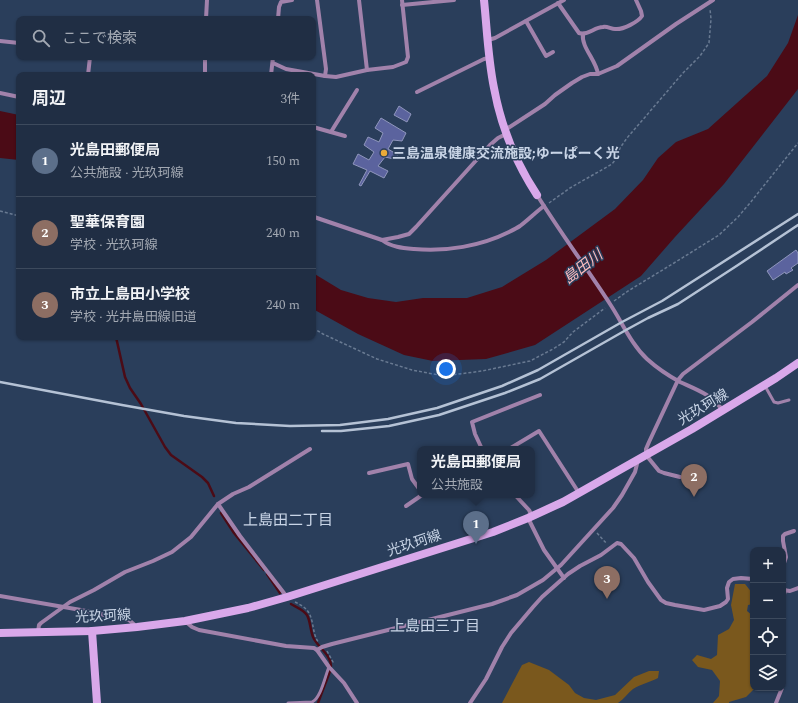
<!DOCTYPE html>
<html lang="ja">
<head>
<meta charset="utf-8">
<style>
	body { margin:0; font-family:Spectral,"Noto Sans JP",serif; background:#28364b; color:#f1f3f6 }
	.controls { position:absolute; right:12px; bottom:12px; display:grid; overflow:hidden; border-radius:8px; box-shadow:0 1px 3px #0004 }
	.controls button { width:36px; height:36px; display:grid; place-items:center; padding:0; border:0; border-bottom:1px solid #3d4a5d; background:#202e44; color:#f1f3f6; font:20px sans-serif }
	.you { position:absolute; left:446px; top:369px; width:14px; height:14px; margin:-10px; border:3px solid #fff; border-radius:50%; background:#1a73e8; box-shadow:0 0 0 6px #1a73e833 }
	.badge { display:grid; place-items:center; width:26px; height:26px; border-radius:50%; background:#eaaa39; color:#fff; font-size:13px; font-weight:700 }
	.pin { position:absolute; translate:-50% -33px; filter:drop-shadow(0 1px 2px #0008) }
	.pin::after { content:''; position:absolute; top:21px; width:14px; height:12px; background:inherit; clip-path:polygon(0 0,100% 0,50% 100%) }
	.popup { position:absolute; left:417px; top:446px; width:118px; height:52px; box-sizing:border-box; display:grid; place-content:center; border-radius:8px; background:#202e44; filter:drop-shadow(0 1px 3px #0005); font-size:13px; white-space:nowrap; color:#a2a8b2 }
	.popup b { font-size:15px; color:#f1f3f6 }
	.popup::after { content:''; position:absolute; left:50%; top:100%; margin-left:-8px; border:8px solid transparent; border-top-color:#202e44 }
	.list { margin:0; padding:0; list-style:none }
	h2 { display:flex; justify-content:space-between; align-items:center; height:52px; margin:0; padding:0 16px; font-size:17px }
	h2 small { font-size:13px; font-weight:400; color:#a2a8b2 }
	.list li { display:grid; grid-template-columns:26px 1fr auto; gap:12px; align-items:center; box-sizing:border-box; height:72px; padding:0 16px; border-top:1px solid #3d4a5d }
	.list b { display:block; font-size:15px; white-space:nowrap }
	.list p { margin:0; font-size:13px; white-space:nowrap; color:#a2a8b2 }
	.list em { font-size:13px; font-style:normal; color:#a2a8b2 }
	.icon { flex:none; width:22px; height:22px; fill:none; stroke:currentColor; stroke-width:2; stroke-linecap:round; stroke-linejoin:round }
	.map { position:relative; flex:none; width:798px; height:703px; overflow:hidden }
	.search { position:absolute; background:#202e44; box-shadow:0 1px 3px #0004; left:16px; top:16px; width:300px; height:44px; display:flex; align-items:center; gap:10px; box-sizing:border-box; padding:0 14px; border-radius:8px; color:#a2a8b2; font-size:15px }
	.panel { position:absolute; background:#202e44; box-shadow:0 1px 3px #0004; left:16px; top:72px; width:300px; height:268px; border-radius:8px }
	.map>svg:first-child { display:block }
	.green { fill:#7a581d }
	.water { fill:#4b0b16 }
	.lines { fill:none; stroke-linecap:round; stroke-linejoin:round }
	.stream { stroke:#4b0b16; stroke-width:2.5 }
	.building { fill:#5b639e; stroke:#8f96bc }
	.path { stroke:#697a92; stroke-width:1.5; stroke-dasharray:3 2; stroke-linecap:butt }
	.lane { stroke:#a182ab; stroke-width:3 }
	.street { stroke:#a182ab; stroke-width:4 }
	.secondary { stroke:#d9a8ea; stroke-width:8 }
	.rail { stroke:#b5c2d5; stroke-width:2.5 }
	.poi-dot { fill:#eaaa39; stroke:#2a3e5b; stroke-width:1.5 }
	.labels { text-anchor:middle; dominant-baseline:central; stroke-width:3; stroke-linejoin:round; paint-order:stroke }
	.poi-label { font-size:14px; font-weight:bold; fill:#c8d4e6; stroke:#2a3e5b; text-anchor:start }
	.street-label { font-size:14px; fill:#c8d4e6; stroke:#2a3e5b }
	.water-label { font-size:15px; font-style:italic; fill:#fdbcbe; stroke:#2a3e5b }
	.neighbourhood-label { font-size:15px; fill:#c8d4e6; stroke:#2a3e5b }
</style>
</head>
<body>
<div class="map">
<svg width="798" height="703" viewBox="0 0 798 703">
	<rect width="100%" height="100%" fill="#2a3e5b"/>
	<!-- green -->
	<g class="green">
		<polygon points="735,584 745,584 753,594 753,604 748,605 747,611 753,616 753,688 755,688 746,697 729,702 729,703 713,703 719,696 720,681 712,670 698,667 692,660 697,655 711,659 717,655 718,635 729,629 734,620 731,605"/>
		<path d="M 529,662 L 549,670 L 569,685 L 575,693 L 584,698 L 596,700 L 615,695 L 634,677 L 649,671 L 659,671 L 658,678 C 650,682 641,684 633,689 C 628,693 624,699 618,703 L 502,703 L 522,665 Z"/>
	</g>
	<!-- water -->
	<g class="water">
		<polygon points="798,15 798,89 724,184 675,237 641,276 535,345 486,359 433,361 404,355 358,334 313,309 313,273 341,290 368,298 396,302 423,298 467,298 502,287 546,260 615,209 643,180 658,158 676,142 708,129 767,76 788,43"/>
		<polygon points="0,111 19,115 19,160 0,158"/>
	</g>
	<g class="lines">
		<!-- stream -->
		<g class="stream">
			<polyline points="116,337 125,377 130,388 141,404 165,447 171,455 202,477 208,483 214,496"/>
			<polyline points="221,513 234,533 264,570"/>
			<polyline points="267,574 280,593"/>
			<path d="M 291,604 C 296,607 304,610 307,615 C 311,622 310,632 314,639 C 319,648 331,655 331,666"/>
			<polyline points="318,703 330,671"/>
		</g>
	</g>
	<!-- building -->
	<g class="building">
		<polygon points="399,106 411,114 407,122 394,115"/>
		<polygon points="381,118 406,133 402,141 393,140 388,149 398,155 394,159 385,157 378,166 388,171 384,178 370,171 361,186 359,185 367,170 353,164 358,154 369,160 374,152 364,145 368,137 379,142 383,133 375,128"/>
		<polygon points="796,250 798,253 798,263 791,268 793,270 786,274 785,272 773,280 767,271"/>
	</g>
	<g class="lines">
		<!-- path -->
		<g class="path">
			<polyline points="549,203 570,188 612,164 616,159 620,148 627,138 683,73 700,56 709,43 711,19 710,9"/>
			<polyline points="0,211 19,216"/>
			<polyline points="614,301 628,291 674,263 719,235 738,217 750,203 798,143"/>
			<polyline points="313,328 323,334 377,359 412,370 444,376 482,371 530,361 553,349 564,342 573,332 605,308"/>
			<polyline points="597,533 607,544"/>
			<path d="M 295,602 C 299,604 303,606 306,609 C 315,618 311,633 319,643"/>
			<polyline points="327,651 333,662 333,664"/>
		</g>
		<!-- lane -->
		<g class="lane">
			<polyline points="765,386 774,402 778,403 789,400"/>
			<path d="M 288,703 L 312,702 C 321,698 325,676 329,667"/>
		</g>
		<!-- street -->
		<g class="street">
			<polyline points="317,0 326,69 325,76"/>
			<polyline points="359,0 367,70"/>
			<path d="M 558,3 L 579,33 C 588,36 594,27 603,27 C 607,26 611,29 615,29 C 623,30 638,22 642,16 L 641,11 L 636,0"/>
			<polyline points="402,5 454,0"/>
			<polyline points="206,19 207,0"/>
			<polyline points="278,19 279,7 281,2 292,0"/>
			<polyline points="526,21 546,56 553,52"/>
			<path d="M 583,34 C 581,47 596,60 598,74"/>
			<polyline points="488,40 495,38 564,0"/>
			<polyline points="0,41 19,43"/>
			<polyline points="273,63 286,69 325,76 336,77 367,70 393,67 406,62 408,57 402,0"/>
			<polyline points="88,75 90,57"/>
			<polyline points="205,75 205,57"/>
			<polyline points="271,75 273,57"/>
			<polyline points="417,92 484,59 489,58"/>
			<polyline points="0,93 19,97"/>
			<polyline points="313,127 345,136"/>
			<polyline points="505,130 545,104 555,95 572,83 582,77 590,74 598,74 617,66 676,24 713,0"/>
			<polyline points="331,132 334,127 357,90"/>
			<path d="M 537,195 C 560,232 586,267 610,304 C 622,322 631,344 647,359 C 657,368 669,376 680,382 C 695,389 713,395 722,410"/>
			<path d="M 313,216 L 317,218 L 382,240 C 391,247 403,248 414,249 C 446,252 481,246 509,232 C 513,230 517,228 520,226 C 528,220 536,212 544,206"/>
			<polyline points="382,240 398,237 409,234 416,227 490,145 498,138 506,134"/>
			<polyline points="482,449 475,434 472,422 540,395"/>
			<polyline points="509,449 539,431 579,493"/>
			<polyline points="369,473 408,464 412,479 420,490"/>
			<polyline points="680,477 664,473 659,471 646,455 646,449 649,442 678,380 683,374 752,322 798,285"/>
			<polyline points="515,495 529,510 532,516"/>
			<polyline points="406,506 422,495"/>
			<polyline points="528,518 544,550 564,578"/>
			<polyline points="783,566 786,557 783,541 783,536 785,534 794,531"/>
			<polyline points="783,590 790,591 798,588"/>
			<polyline points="0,596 81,610 129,620 137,627"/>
			<polyline points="287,597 240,536 218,504 233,494 249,487 310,449"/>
			<polyline points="783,599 785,590"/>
			<polyline points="185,621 192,627 199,630 286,646 314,648 317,650 329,667 344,683 357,703"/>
			<polyline points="38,632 39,625 41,623 70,602 94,590 125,572 153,561 172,552 191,537 218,504"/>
			<polyline points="317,650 322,647 332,644 492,604 517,595 543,580 561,565 613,508 622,495 635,472 638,460"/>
			<polyline points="470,703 486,679 502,647 511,633 533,607 542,597 568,574 580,566 601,555 617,543 621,544 634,558 648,582 661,600 666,603 675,605 704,610 720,606 726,602 728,599 727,588 729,582 733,579 741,578 753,579"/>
			<polyline points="776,703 782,688"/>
		</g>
		<!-- secondary -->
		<g class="secondary">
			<path d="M 484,0 C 487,29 488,59 494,88 C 501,126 516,163 537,195"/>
			<polyline points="92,631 97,703"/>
			<polyline points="0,633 92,631 137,627 185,621 248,608 287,597 493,532 528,518 563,502 692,429 776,378 798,363"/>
		</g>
		<!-- rail -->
		<g class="rail">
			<polyline points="0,382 122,405 184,416 236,423 290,426 340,425 388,419 437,408 502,386 538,370 622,322 662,301 798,214"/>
			<polyline points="322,431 341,431 389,426 439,415 505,393 540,379 626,330 648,318 678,304 738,265 798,225"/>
		</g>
	</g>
	<!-- markers -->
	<circle class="poi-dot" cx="384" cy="153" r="4"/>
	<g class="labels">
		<!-- poi labels -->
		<g class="poi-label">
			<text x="392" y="153">三島温泉健康交流施設;ゆーぱーく光</text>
		</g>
		<!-- street labels -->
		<g class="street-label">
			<text transform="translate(703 407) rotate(-31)">光玖珂線</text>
			<text transform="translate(414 543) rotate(-18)">光玖珂線</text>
			<text transform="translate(103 616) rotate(-3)">光玖珂線</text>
		</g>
		<!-- water labels -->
		<g class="water-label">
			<text transform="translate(583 267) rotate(-38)">島田川</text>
		</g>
		<!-- neighbourhood labels -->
		<g class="neighbourhood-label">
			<text x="288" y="520">上島田二丁目</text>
			<text x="435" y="626">上島田三丁目</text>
		</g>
	</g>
</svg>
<div class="controls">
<button>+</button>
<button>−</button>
<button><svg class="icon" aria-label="locate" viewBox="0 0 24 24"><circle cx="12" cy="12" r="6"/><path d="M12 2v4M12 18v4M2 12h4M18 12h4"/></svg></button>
<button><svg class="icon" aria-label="layers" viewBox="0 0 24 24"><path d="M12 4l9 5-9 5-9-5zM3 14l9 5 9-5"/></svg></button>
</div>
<div class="you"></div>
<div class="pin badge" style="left:476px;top:544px;background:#5c6f8a">1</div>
<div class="popup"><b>光島田郵便局</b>公共施設</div>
<div class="pin badge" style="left:694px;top:497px;background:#8d6e63">2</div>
<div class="pin badge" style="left:607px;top:599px;background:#8d6e63">3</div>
<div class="search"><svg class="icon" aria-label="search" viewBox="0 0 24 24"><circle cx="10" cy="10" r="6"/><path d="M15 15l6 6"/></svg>ここで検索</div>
<section class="panel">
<h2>周辺<small>3件</small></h2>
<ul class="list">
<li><span class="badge" style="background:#5c6f8a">1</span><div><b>光島田郵便局</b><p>公共施設 · 光玖珂線</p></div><em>150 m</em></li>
<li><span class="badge" style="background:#8d6e63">2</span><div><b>聖華保育園</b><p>学校 · 光玖珂線</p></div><em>240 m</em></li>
<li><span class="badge" style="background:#8d6e63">3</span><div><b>市立上島田小学校</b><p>学校 · 光井島田線旧道</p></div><em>240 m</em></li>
</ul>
</section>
</div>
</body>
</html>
